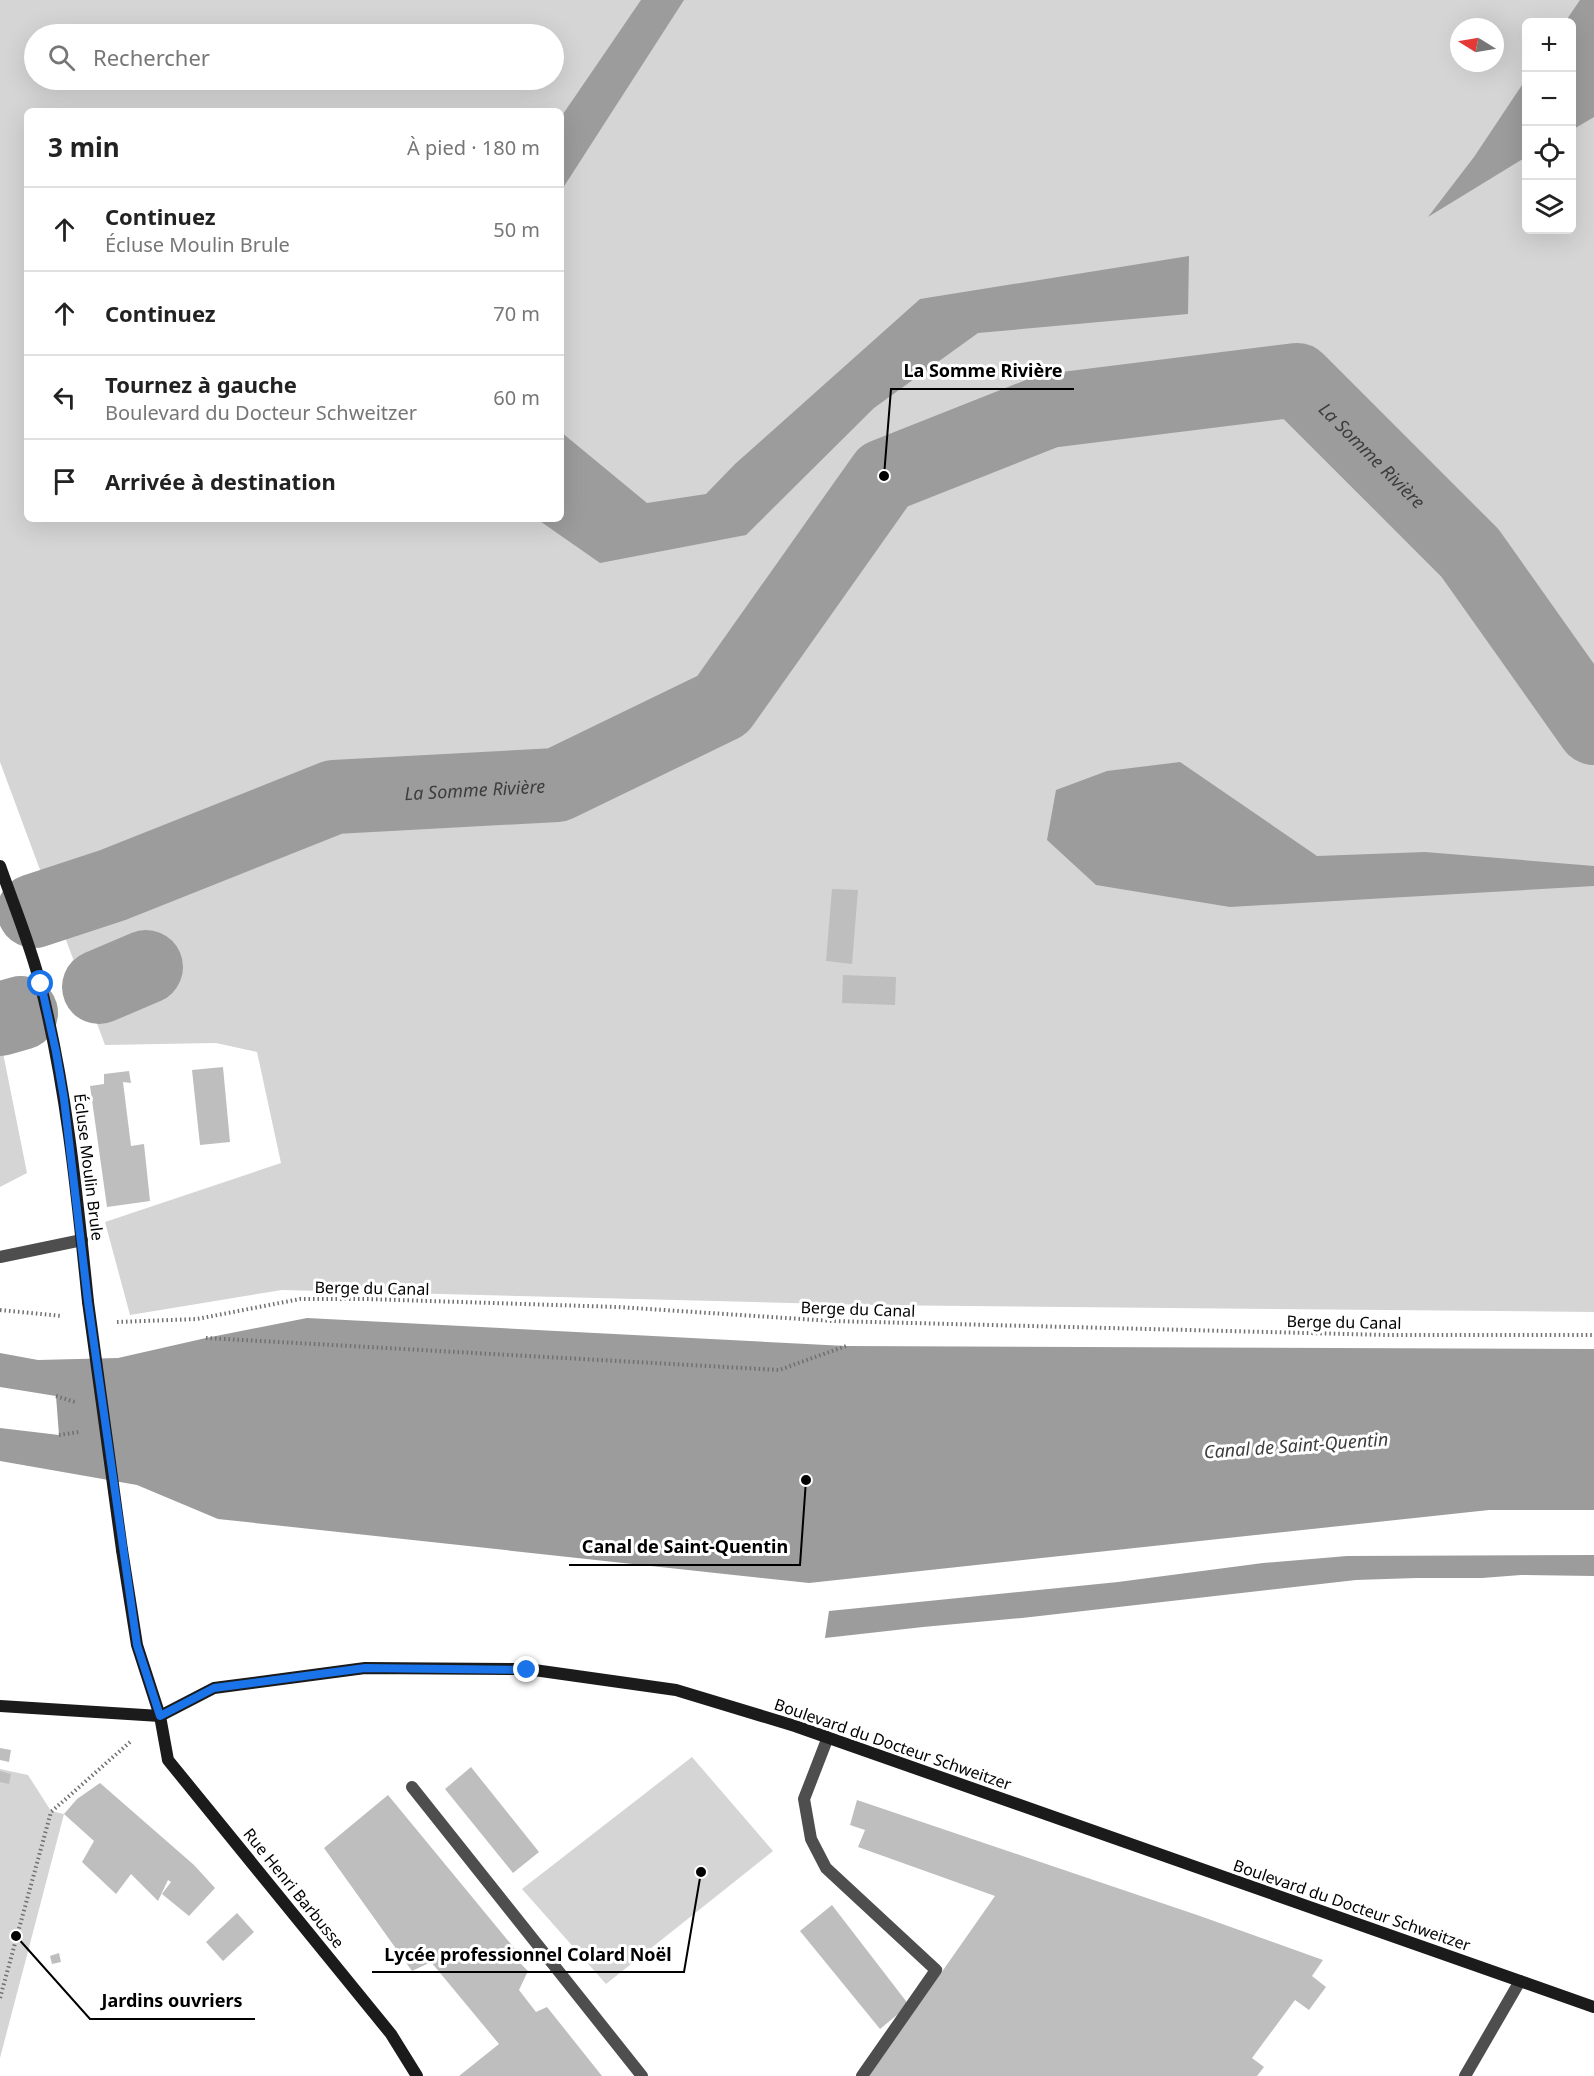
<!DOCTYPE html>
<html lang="fr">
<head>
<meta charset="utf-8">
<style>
	body { margin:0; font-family:"Noto Sans",sans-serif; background:#f6f6f6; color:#222 }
	.controls { position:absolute; right:18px; top:18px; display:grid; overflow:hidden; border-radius:9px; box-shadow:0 6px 24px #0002 }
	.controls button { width:54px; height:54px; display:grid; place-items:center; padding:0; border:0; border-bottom:2px solid #e0e0e0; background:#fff; color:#222; font:30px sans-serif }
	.compass { position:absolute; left:1450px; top:18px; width:54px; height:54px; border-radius:50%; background:#fff; box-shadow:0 6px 24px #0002; rotate:281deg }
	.stop { position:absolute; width:18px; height:18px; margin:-14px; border:4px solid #1a73e8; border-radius:50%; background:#fff }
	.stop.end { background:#1a73e8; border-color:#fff; box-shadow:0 2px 6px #0008 }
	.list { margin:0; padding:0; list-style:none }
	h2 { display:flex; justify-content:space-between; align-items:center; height:78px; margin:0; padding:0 24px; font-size:26px }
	h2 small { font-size:20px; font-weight:400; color:#767676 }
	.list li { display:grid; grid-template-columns:39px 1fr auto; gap:18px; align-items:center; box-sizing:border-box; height:84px; padding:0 24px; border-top:2px solid #e0e0e0 }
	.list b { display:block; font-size:22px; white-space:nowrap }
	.list p { margin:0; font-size:20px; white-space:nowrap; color:#767676 }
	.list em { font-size:20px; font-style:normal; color:#767676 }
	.icon { flex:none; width:33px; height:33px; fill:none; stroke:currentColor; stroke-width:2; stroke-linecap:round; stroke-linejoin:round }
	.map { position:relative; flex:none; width:1594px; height:2076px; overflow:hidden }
	.search { position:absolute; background:#fff; box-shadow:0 6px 24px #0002; left:24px; top:24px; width:540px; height:66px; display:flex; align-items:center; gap:15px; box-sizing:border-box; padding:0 21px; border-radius:33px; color:#767676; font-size:22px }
	.panel { position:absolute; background:#fff; box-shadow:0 6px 24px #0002; left:24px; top:108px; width:540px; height:414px; border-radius:9px }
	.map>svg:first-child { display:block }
	.green { fill:#d5d5d5; fill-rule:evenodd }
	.water { fill:#9c9c9c }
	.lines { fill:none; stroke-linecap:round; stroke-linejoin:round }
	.river { stroke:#9c9c9c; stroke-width:74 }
	.building { fill:#bebebe }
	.path { stroke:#707070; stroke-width:4; stroke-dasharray:1.5 3; stroke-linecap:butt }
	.lane { stroke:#4e4e4e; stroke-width:12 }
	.secondary { stroke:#1b1b1b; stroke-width:12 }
	.secondary-bridge { stroke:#1b1b1b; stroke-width:12 }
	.route { stroke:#1a73e8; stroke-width:8 }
	.labels { text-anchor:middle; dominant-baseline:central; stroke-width:6; stroke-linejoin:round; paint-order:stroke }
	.street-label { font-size:16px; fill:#000; stroke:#fff }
	.water-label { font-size:18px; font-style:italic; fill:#3d3d3d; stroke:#fff }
	.leader { fill:none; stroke:#000; stroke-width:2 }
	.callout-dot { fill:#000; stroke:#fff; stroke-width:2 }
	.callout-label { font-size:18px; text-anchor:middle; font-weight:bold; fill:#000; stroke:#fff; stroke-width:6; stroke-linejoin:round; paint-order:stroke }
</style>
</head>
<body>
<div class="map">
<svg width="1594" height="2076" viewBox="0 0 1594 2076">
	<rect width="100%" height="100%" fill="#fff"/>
	<!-- green -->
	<g class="green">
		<path d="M 0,0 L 1594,0 L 1594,1312 L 868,1305 L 282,1290 L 130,1315 L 105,1222 L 281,1163 L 257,1052 L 216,1043 L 105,1045 L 0,762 ZM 1526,22 L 1572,22 L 1572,230 L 1526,230 ZM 1459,27 L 1495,27 L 1495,63 L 1459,63 ZM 34,34 L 554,34 L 554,80 L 34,80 ZM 27,111 L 561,111 L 561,519 L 27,519 Z"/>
		<polygon points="0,1038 27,1173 0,1187"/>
		<polygon points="692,1757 773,1851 606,1984 522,1889"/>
		<polygon points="0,1769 28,1775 51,1811 64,1814 0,2058"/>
	</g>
	<!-- water -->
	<g class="water">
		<polygon points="641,0 684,0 561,191 561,117"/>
		<polygon points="1580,0 1594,0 1594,117 1572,130 1572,22 1565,22"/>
		<polygon points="1526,79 1526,157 1428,217 1474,157"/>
		<polygon points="1189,256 1188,314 978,333 874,408 746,535 600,563 537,519 561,519 561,432 647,503 706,494 735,464 920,299"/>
		<polygon points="1180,762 1317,856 1425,852 1594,866 1594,886 1230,907 1096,885 1047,840 1056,790 1107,771"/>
		<polygon points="307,1318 846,1346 1594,1349 1594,1510 1489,1510 809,1583 218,1519 137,1485 0,1461 0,1428 59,1435 56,1396 0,1387 0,1353 38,1360 118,1358 206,1338"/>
		<polygon points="1594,1555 1594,1576 1521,1575 1482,1578 1416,1578 1356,1580 1022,1618 923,1627 825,1638 829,1611 1118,1582 1263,1563 1347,1556"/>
	</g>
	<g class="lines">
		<!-- river -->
		<g class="river">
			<path id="s1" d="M 34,911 L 113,885 L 334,797 L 557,785 L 722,705 L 884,476 L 1048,411 L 1297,380 L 1470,553 L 1594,728"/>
			<polyline points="99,987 146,967"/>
			<polyline points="0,1019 21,1013"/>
		</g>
	</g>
	<!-- building -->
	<g class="building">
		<polygon points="832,889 858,890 852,964 826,961"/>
		<polygon points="843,975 896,977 895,1005 842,1003"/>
		<polygon points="223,1067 230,1142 200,1145 192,1070"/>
		<polygon points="129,1071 131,1083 123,1082 131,1146 144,1144 150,1201 107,1207 90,1086 104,1084 104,1074"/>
		<polygon points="0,1748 11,1750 9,1762 0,1760"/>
		<polygon points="471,1767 539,1852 513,1873 445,1789"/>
		<polygon points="0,1771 11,1774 9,1784 0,1782"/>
		<polygon points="100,1783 194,1865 215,1888 189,1916 162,1894 171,1882 168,1880 158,1901 131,1874 116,1894 82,1862 94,1841 64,1814 77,1799"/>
		<polygon points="388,1795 524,1960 520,1963 528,1971 519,1990 536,2012 547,2007 602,2076 459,2076 499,2044 431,1962 412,1971 324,1848"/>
		<polygon points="857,1800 1200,1916 1323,1960 1312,1976 1326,1987 1309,2010 1295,2000 1252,2058 1264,2067 1257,2076 869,2076 995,1896 858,1847 865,1830 850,1825"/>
		<polygon points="832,1905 909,2005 880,2029 800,1931"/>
		<polygon points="237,1913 254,1932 223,1961 206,1942"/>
		<polygon points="59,1953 61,1962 52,1964 50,1956"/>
	</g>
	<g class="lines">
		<!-- path -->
		<g class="path">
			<polyline points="0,1310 62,1316"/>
			<polyline points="117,1322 197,1319 300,1299 367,1299 618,1307 832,1321 1386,1335 1594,1335"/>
			<polyline points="206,1338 779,1370 846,1346"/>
			<polyline points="56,1396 75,1402"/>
			<polyline points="59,1435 79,1432"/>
			<polyline points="0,1998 51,1812 130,1742"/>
		</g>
		<!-- lane -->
		<g class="lane">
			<polyline points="0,1257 82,1240"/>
			<polyline points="828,1737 804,1799 811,1839 826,1868 936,1970 862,2076"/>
			<polyline points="412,1787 642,2076"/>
			<polyline points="1465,2076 1520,1981"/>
		</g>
		<!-- secondary -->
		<g class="secondary">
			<path d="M 0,866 C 14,906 31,946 41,987 C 67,1090 77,1196 88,1302"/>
			<polyline points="122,1550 137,1645 160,1716 168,1760 391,2034 417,2076"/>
			<polyline points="0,1706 160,1716"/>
			<polyline points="160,1716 214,1688 365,1668 527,1669 676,1690 795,1726 1594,2007"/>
		</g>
		<!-- secondary-bridge -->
		<polyline class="secondary-bridge" points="88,1302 122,1550"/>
	</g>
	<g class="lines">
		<!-- route -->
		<polyline class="route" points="41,984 56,1052 64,1099 88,1302 137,1645 160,1716 214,1688 365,1668 527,1670"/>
	</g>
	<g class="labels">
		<!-- street labels -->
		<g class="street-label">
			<text transform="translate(89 1167) rotate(83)">Écluse Moulin Brule</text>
			<text transform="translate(372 1288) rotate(1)">Berge du Canal</text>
			<text transform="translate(858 1309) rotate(2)">Berge du Canal</text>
			<text transform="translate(1344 1322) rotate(1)">Berge du Canal</text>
			<text transform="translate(893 1744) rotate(19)">Boulevard du Docteur Schweitzer</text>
			<text transform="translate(294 1888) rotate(51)">Rue Henri Barbusse</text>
			<text transform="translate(1352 1905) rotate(19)">Boulevard du Docteur Schweitzer</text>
		</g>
		<!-- water labels -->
		<g class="water-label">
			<text stroke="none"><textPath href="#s1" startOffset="1542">La Somme Rivière</textPath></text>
			<text stroke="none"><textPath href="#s1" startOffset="462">La Somme Rivière</textPath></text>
			<text transform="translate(1296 1445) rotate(-4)">Canal de Saint-Quentin</text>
		</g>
	</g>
	<!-- callouts -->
	<path class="leader" d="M884 476L891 389H1074M806 1480L800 1565H569M701 1872L684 1972H372M16 1936L90 2019H255"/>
	<g class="callout-dot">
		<circle cx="884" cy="476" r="6"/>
		<circle cx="806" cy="1480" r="6"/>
		<circle cx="701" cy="1872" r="6"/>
		<circle cx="16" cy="1936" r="6"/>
	</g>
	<g class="callout-label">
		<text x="983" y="377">La Somme Rivière</text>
		<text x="685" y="1553">Canal de Saint-Quentin</text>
		<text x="528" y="1961">Lycée professionnel Colard Noël</text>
		<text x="172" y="2007">Jardins ouvriers</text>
	</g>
</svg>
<div class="controls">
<button>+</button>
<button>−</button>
<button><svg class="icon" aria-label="locate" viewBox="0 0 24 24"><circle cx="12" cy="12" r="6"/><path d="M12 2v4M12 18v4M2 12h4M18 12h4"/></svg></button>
<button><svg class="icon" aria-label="layers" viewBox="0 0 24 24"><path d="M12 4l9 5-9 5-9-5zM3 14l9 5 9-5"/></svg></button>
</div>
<svg class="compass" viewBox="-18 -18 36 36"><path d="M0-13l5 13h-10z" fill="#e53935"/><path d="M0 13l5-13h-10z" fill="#767676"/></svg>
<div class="stop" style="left:41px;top:984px"></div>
<div class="stop end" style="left:527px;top:1670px"></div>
<div class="search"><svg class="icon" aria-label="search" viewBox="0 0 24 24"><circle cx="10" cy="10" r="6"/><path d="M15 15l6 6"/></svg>Rechercher</div>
<section class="panel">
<h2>3 min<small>À pied · 180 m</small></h2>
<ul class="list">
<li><svg class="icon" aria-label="ahead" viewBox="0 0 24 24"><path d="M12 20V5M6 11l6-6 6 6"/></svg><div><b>Continuez</b><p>Écluse Moulin Brule</p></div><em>50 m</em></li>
<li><svg class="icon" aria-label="ahead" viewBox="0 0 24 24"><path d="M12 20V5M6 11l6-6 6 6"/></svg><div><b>Continuez</b></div><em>70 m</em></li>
<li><svg class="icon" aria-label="left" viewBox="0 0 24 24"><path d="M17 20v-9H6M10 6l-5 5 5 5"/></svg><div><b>Tournez à gauche</b><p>Boulevard du Docteur Schweitzer</p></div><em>60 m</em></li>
<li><svg class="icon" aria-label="arrive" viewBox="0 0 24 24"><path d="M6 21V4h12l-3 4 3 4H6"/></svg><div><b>Arrivée à destination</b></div></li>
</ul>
</section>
</div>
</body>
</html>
